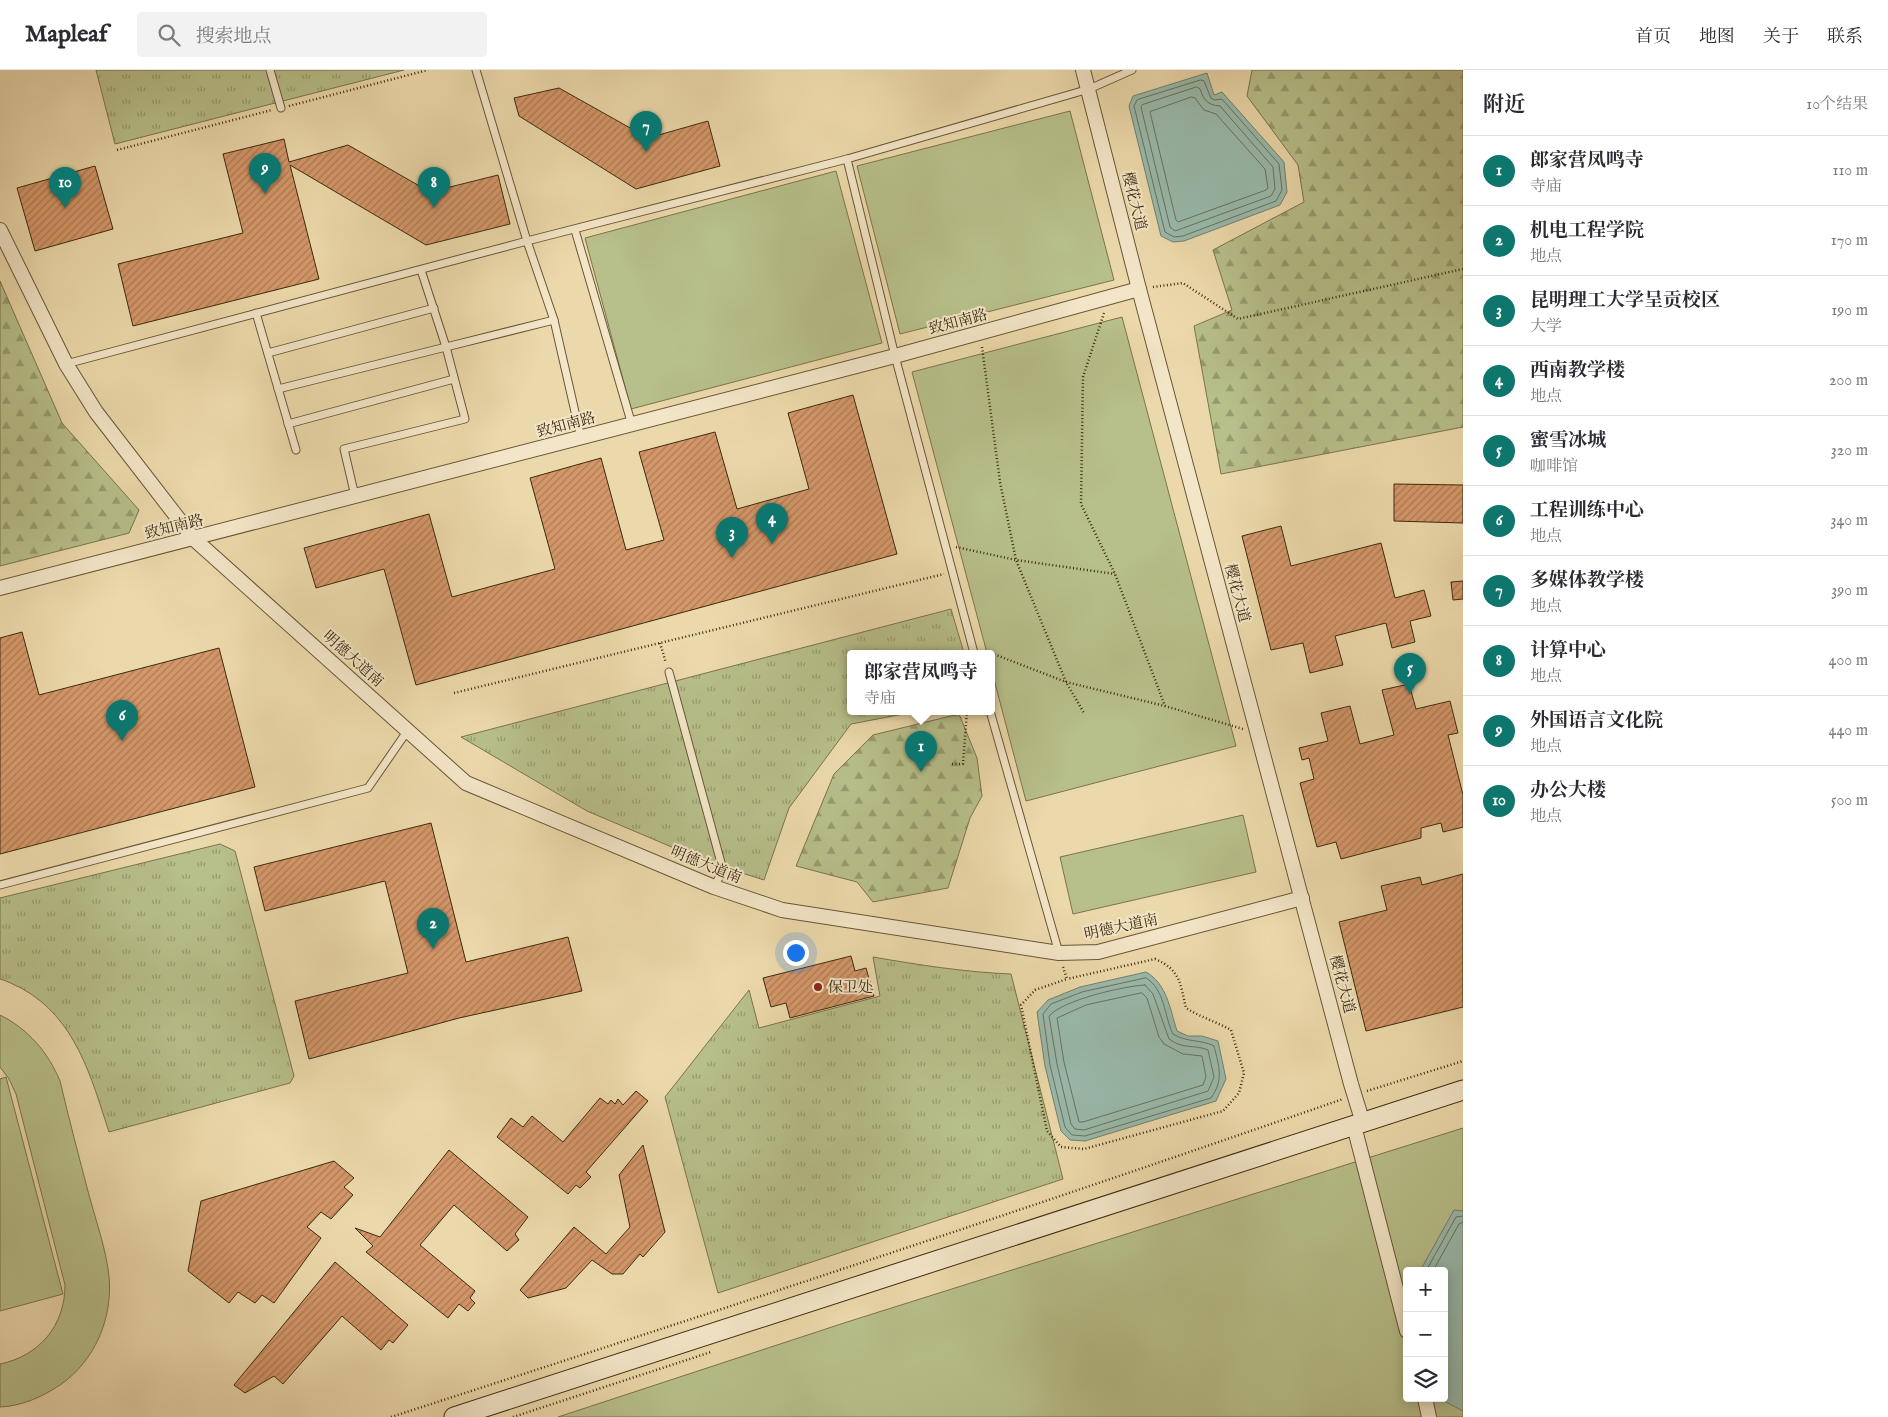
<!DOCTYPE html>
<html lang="zh">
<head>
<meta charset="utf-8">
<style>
	body { margin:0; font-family:"IM FELL English","Noto Serif SC",serif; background:#f2f2f3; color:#2b2b33 }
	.controls { position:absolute; right:15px; bottom:15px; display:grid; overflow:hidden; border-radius:5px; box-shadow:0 2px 12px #0003 }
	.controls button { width:45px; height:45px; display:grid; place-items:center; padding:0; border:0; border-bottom:1px solid #e1e1e2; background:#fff; color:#2b2b33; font:25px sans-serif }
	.you { position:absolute; left:795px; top:882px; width:18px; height:18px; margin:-12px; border:4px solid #fff; border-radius:50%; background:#1a73e8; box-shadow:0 0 0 8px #1a73e833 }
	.badge { display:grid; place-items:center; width:32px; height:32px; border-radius:50%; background:#0f766e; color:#fff; font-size:16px; font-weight:700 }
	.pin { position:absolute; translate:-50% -41px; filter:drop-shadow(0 1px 2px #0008) }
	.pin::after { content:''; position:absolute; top:26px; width:18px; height:15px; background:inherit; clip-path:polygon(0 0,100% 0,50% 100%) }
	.popup { position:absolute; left:847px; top:580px; width:148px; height:65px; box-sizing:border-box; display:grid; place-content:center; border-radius:5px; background:#fff; filter:drop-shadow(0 1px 4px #0005); font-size:16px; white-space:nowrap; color:#7c7c81 }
	.popup b { font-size:19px; color:#2b2b33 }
	.popup::after { content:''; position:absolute; left:50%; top:100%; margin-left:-10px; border:10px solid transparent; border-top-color:#fff }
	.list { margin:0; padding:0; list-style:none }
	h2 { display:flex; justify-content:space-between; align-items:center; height:65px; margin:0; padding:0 20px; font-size:21px }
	h2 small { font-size:16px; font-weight:400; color:#7c7c81 }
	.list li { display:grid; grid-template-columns:32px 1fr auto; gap:15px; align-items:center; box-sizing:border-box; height:70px; padding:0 20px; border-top:1px solid #e1e1e2 }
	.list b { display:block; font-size:19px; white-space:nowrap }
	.list p { margin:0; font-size:16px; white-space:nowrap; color:#7c7c81 }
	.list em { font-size:16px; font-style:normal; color:#7c7c81 }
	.icon { flex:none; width:28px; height:28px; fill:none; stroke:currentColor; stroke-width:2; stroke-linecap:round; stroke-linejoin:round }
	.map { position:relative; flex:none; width:1463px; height:1347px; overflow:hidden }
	header { display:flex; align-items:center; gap:30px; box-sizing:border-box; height:70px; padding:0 25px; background:#fff; border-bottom:1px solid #e1e1e2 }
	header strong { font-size:24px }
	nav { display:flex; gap:28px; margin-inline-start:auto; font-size:18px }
	.search { width:350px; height:45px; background:#f2f2f3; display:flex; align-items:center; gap:12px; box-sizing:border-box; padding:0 18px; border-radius:5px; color:#7c7c81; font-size:19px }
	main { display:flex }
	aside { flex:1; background:#fff }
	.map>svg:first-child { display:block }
	.grass { fill:url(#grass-tufts); stroke:#7a744c }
	.forest { fill:url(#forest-firs); stroke:#7a744c }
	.park { fill:#b7bf8a; stroke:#7a744c; fill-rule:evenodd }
	.water { fill:#99baac; stroke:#74806d }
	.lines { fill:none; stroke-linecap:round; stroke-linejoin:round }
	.shore { stroke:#6b725e; stroke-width:1 }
	.building { fill:url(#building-hatch); stroke:#3d2a0f }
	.lane-casing { stroke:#695636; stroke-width:9 }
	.street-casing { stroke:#695636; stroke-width:16 }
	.secondary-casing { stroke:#3d2a0f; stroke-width:21 }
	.path { stroke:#3d2a0f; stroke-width:2.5; stroke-dasharray:1 2.5; stroke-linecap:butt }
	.lane { stroke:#f3e6c8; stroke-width:7 }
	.street { stroke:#f3e6c8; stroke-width:14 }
	.secondary { stroke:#f3e6c8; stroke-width:19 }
	.poi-dot { fill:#8f2418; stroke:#f3e6c8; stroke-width:2 }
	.labels { text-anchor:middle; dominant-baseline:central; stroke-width:4; stroke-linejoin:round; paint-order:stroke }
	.street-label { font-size:15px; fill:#3d2a0f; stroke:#f3e6c8 }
	.poi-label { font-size:15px; fill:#3d2a0f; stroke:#f3e6c8; text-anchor:start }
</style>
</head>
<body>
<header>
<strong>Mapleaf</strong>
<div class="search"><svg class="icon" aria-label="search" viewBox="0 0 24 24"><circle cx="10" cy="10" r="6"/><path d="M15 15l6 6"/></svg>搜索地点</div>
<nav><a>首页</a><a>地图</a><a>关于</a><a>联系</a></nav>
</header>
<main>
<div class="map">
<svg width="1463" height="1347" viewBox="0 0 1463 1347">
	<defs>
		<pattern id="grass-tufts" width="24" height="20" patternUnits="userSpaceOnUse" patternTransform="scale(1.25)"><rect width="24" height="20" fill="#b7bf8a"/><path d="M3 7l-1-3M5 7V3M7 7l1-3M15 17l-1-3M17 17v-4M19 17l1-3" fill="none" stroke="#969b6f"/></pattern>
		<pattern id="forest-firs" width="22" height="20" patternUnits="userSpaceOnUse" patternTransform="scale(1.25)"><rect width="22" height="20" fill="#b7bf8a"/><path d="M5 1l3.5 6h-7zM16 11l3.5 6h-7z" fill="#969b6f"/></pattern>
		<pattern id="building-hatch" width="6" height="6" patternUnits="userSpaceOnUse" patternTransform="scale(1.25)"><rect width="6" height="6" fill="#d49769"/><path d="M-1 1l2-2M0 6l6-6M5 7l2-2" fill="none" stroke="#ad7b55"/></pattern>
	</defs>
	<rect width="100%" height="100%" fill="#ecd9ab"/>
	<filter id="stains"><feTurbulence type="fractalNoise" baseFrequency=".004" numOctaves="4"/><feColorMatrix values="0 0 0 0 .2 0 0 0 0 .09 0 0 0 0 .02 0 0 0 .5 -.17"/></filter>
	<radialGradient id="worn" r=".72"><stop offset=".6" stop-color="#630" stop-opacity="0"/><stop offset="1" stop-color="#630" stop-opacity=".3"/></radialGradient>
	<!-- grass -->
	<g class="grass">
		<polygon points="96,0 404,0 115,74"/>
		<polygon points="951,539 964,583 851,583 851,641 919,641 851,654 789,738 764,810 707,792 587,741 461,667"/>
		<path d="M 220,774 L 235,781 L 294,1006 L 290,1013 L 109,1062 C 91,1007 76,948 21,918 C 14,915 8,911 0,909 L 0,828 Z"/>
		<path d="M 873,887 C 919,895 964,902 1011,904 L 1063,1109 L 718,1223 L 665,1027 L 749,920 L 759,958 L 880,926 Z"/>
	</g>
	<!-- forest -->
	<g class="forest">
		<polygon points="1252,0 1463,0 1463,357 1221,404 1194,256 1232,240 1213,180 1304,132 1298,95 1247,26"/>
		<polygon points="0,211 62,353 139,440 129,463 0,496"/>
		<polygon points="959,644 977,688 982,726 970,748 948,818 873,832 857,812 796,796 834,704 873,665"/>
	</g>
	<!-- park -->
	<g class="park">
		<polygon points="1070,41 1114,210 900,264 857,96"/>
		<polygon points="836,101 882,273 631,339 585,168"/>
		<polygon points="1122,247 1236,676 1026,731 991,598 991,583 987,583 912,302"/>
		<polygon points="1243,745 1256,802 1073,844 1060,787"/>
		<path d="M 0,945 C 28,959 48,982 60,1011 C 69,1049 79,1087 89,1125 C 96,1151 106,1179 109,1206 C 113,1248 95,1291 60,1315 C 42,1327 22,1336 0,1337 L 0,1294 C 39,1286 65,1256 65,1215 L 16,1024 L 9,1009 L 0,997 Z"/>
		<polygon points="6,1007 63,1224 0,1241 0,1009"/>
		<path d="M 1463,1058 L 1463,1347 L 558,1347 L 847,1252 ZM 1407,1201 L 1444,1201 L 1444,1328 L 1407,1328 Z"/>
	</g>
	<!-- water -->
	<g class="water">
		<polygon points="1207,3 1214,25 1222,22 1284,92 1287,122 1280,135 1184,171 1173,172 1161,166 1129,36 1133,26"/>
		<path d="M 1146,902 C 1167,914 1170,939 1177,961 L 1188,966 L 1202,966 L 1218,971 L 1226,1009 L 1216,1031 L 1085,1071 L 1070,1070 L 1061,1061 L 1045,996 L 1037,942 L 1048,930 L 1080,917 Z"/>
		<polygon points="1454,1140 1463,1141 1463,1341 1438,1328 1444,1328 1444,1201 1420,1201"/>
	</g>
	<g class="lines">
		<!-- shore -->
		<g class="shore">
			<polygon points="1201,10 1204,11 1211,28 1214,30 1222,29 1279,94 1282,120 1276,131 1183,166 1174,167 1165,162 1134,36 1137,30"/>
			<path d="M 1197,17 L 1200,19 C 1204,30 1207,35 1220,36 L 1273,97 L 1275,119 L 1271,126 L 1175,161 L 1170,157 L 1141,37 L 1142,35 Z"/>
			<polygon points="1192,27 1195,28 1204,40 1216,44 1265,99 1268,118 1266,120 1178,152 1176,150 1150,42"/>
			<path d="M 1146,908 C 1165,919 1164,946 1173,964 C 1188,973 1200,969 1214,976 C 1219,996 1224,1010 1211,1028 L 1085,1066 L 1072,1065 L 1065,1057 L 1050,995 L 1043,944 L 1051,934 L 1082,922 Z"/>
			<path d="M 1145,915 L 1153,924 L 1169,969 C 1184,980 1194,974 1208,980 L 1214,1007 L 1208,1021 L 1084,1060 L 1075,1059 L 1071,1054 L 1057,994 L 1049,946 C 1063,930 1124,916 1145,915 Z"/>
			<polygon points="1142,923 1147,928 1159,967 1164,974 1183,984 1202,986 1206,1007 1203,1015 1083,1052 1079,1052 1064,992 1057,948 1086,935"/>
			<polyline points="1426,1201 1456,1147 1463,1146"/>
			<polyline points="1433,1201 1459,1154 1463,1152"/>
		</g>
	</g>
	<!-- building -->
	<g class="building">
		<polygon points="559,18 648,68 708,51 720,96 636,119 519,46 514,28"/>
		<polygon points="284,69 289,92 348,75 430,122 498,105 510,154 426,175 290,95 319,209 133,256 118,194 243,163 223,84"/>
		<polygon points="95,96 113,159 35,181 17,118"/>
		<polygon points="853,325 897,484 416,615 384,499 316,518 304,478 429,444 452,527 555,499 530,408 601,388 626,480 664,470 639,382 715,362 737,439 809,419 788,343"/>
		<polygon points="1394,414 1463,415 1463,453 1394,451"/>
		<polygon points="1281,456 1291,496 1381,473 1395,528 1424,520 1431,546 1410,551 1415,572 1392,578 1386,553 1335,566 1343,595 1310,603 1303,573 1271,580 1242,466"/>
		<polygon points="1463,511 1463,529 1453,530 1451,512"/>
		<polygon points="22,562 39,625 219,578 255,717 0,784 0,568"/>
		<polygon points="1409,614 1416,639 1450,631 1458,663 1448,665 1463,725 1463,757 1443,762 1441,753 1421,758 1421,768 1341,789 1336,772 1317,777 1300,713 1314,709 1309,688 1302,690 1299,678 1328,671 1321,643 1350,636 1360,674 1394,665 1382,620"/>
		<polygon points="431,753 466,892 568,867 582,921 459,948 309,989 295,931 408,903 385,811 265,841 254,797"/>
		<polygon points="1463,804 1463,937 1366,961 1339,852 1387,840 1381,816 1420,807 1422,815"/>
		<polygon points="851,886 855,901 866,898 874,926 790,948 786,933 771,937 763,908"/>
		<polygon points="636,1021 648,1031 586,1102 591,1107 580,1118 576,1115 568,1124 497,1067 511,1048 523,1057 532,1046 563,1072 600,1028 608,1034 611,1030 615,1034 618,1029 623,1035"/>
		<polygon points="643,1075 665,1162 643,1187 640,1184 623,1204 612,1204 592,1190 566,1218 528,1228 520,1220 574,1157 606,1184 630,1157 619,1105"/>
		<polygon points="449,1080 528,1147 515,1164 519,1170 507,1181 454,1135 420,1175 475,1221 470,1228 475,1233 468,1241 459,1234 448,1248 366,1182 373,1176 355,1158 380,1167"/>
		<polygon points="334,1091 354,1108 344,1117 353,1125 331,1149 321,1142 307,1157 321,1168 274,1233 262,1225 255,1233 238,1222 229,1233 188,1201 201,1131"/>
		<polygon points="335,1192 408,1255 393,1273 389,1270 381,1280 342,1246 283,1314 274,1306 245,1323 234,1315"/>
	</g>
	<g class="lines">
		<defs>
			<g id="lane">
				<polyline points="270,0 281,38"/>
				<polyline points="476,0 527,171 554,250"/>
				<polyline points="847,89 895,286 974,583"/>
				<polyline points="575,160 632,355"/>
				<polyline points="256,243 296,380"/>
				<polyline points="268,283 434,238"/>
				<polyline points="66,294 527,171 847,89 1089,19 1132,0"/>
				<polyline points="278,319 446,277 421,200"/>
				<polyline points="288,354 454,309"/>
				<polyline points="355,426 344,379 465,349 446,277 554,250 581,368"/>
				<polyline points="669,602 723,800 714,817"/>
				<polyline points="990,641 1059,883"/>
				<polyline points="0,815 368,718 408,660"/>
			</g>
			<g id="street">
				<polyline points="1083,0 1139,219 1351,1014 1363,1053"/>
				<polyline points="0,160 66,294 96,342 194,469 466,713 714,817 782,840 1059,883 1098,882 1302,828"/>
				<polyline points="0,518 895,286 1139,219"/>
				<polyline points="1354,1056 1407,1261"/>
				<polyline points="1425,1328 1429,1347"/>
			</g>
			<polyline id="secondary" points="454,1347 1463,1020"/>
		</defs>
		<!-- lane casing -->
		<use href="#lane" class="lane-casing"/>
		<!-- street casing -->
		<use href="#street" class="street-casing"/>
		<!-- secondary casing -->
		<use href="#secondary" class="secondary-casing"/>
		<!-- path -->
		<g class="path">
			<polyline points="289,36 428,0"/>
			<polyline points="117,80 272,40"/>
			<polyline points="1153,217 1183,213 1238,249 1463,199"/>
			<polyline points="1104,243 1083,307 1081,434 1115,504 1165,636"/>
			<polyline points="982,277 1000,412 1016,490 1066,612 1084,643"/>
			<polyline points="956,477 1016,490 1115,504"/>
			<polyline points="660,573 666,593"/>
			<polyline points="991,583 1066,612 1165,636 1243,659"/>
			<polyline points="454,623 944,504"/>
			<polyline points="952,694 963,694 967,641"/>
			<path d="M 1063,897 L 1067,909 L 1035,920 L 1021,935 L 1047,1061 L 1061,1077 L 1084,1079 L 1223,1041 L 1239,1023 L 1244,1003 L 1231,960 C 1217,952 1200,947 1186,938 C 1180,914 1181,900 1155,889 L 1067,909"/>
			<polyline points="1367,1021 1463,991"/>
			<path d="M 391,1347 C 709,1244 1027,1139 1343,1029"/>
			<polyline points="513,1347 711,1282"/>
		</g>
		<!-- lane -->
		<use href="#lane" class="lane"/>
		<!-- street -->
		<use href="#street" class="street"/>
		<!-- secondary -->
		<use href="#secondary" class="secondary"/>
	</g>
	<!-- markers -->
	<circle class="poi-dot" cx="818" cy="917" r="5"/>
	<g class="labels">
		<!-- street labels -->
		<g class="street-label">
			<text transform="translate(1134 131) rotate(76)">樱花大道</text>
			<text transform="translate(958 252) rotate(-15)">致知南路</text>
			<text transform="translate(566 355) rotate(-15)">致知南路</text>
			<text transform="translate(174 457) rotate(-14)">致知南路</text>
			<text transform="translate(1237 523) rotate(75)">樱花大道</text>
			<text transform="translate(353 589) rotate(42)">明德大道南</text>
			<text transform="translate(706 795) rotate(22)">明德大道南</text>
			<text transform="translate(1121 857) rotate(-12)">明德大道南</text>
			<text transform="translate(1342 914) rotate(75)">樱花大道</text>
		</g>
		<!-- poi labels -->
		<g class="poi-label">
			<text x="828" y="917">保卫处</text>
		</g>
	</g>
	<rect width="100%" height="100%" filter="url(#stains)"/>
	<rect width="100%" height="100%" fill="url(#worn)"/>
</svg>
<div class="controls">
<button>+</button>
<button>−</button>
<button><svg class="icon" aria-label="layers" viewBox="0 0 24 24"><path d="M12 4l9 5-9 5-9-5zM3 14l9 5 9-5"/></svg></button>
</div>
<div class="you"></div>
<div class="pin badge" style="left:921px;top:702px">1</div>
<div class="popup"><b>郎家营凤鸣寺</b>寺庙</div>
<div class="pin badge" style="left:433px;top:879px">2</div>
<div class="pin badge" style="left:732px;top:488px">3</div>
<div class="pin badge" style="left:772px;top:474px">4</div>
<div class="pin badge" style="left:1410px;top:624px">5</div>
<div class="pin badge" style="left:122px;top:671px">6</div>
<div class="pin badge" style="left:646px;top:82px">7</div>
<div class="pin badge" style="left:434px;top:138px">8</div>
<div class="pin badge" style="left:265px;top:124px">9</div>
<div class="pin badge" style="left:65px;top:138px">10</div>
</div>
<aside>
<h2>附近<small>10个结果</small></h2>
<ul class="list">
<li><span class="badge">1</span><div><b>郎家营凤鸣寺</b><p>寺庙</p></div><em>110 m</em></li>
<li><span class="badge">2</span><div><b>机电工程学院</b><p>地点</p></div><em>170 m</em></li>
<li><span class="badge">3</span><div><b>昆明理工大学呈贡校区</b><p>大学</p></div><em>190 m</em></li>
<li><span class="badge">4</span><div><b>西南教学楼</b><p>地点</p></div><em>200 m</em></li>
<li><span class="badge">5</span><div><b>蜜雪冰城</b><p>咖啡馆</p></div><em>320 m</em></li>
<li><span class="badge">6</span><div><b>工程训练中心</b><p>地点</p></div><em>340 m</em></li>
<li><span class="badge">7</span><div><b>多媒体教学楼</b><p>地点</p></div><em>390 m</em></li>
<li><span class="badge">8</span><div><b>计算中心</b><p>地点</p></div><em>400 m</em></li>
<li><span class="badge">9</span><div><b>外国语言文化院</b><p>地点</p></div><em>440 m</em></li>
<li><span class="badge">10</span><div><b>办公大楼</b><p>地点</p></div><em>500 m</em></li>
</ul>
</aside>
</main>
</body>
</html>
